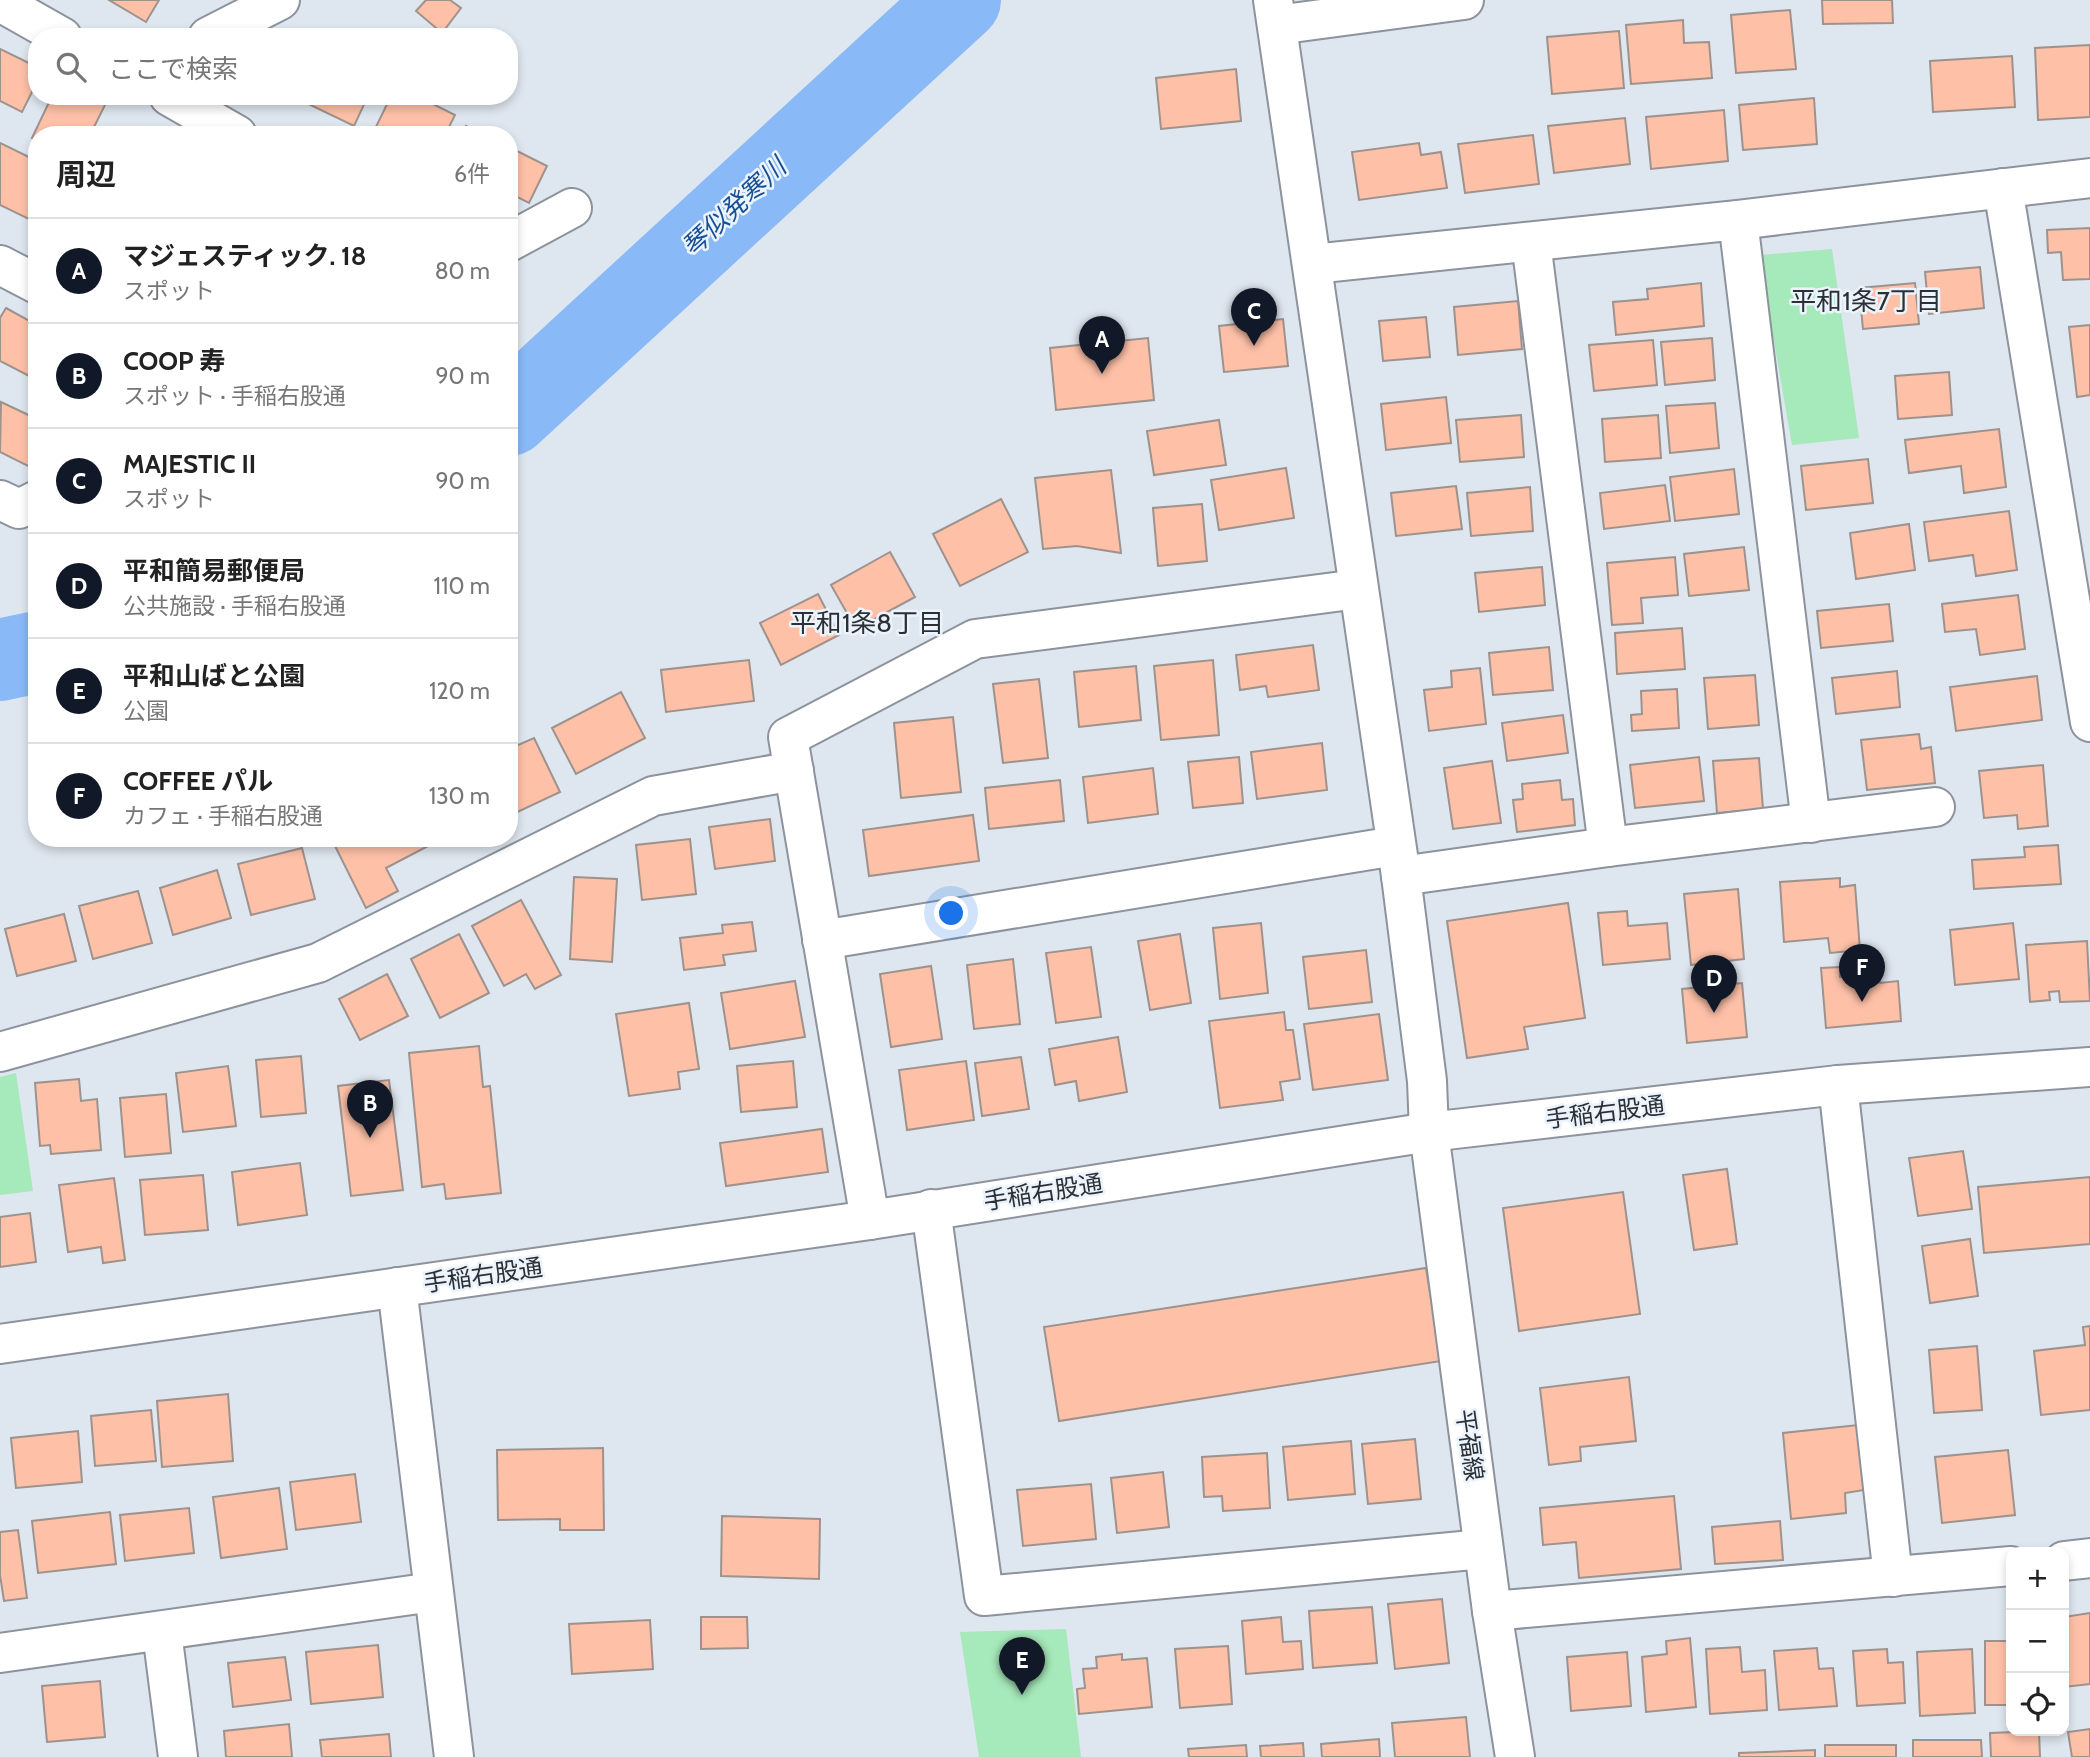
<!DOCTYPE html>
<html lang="ja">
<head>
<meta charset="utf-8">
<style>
	body { margin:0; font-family:Cabin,"Noto Sans JP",sans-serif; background:#f2f2f2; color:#222 }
	.controls { position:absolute; right:21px; bottom:21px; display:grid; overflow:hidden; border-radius:14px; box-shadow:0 4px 10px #0003 }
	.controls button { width:63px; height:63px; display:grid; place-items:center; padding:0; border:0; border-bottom:2px solid #e0e0e0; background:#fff; color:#222; font:35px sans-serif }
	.you { position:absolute; left:952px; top:914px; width:24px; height:24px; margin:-18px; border:5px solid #fff; border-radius:50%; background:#1a73e8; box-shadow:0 0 0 10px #1a73e833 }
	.badge { display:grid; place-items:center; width:46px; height:46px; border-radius:50%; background:#111827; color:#fff; font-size:23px; font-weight:700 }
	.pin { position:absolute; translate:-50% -58px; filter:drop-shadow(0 2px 4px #0008) }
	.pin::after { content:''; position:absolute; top:37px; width:24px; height:21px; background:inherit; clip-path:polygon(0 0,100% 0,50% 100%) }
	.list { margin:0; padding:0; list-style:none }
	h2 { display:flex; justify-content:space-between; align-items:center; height:91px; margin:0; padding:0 28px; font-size:30px }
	h2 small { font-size:23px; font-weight:400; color:#767676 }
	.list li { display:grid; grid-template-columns:46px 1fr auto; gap:21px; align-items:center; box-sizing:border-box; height:105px; padding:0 28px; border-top:2px solid #e0e0e0 }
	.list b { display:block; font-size:26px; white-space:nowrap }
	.list p { margin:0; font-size:23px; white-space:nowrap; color:#767676 }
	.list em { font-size:23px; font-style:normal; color:#767676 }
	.icon { flex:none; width:38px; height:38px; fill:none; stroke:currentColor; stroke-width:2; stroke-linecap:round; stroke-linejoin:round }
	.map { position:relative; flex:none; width:2090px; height:1757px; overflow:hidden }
	.search { position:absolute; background:#fff; box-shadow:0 4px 10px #0003; left:28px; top:28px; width:490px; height:77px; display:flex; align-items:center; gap:18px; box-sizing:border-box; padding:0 24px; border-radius:28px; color:#767676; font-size:26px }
	.panel { position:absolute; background:#fff; box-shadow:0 4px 10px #0003; left:28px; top:126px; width:490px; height:721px; border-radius:28px }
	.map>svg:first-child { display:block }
	.green { fill:#a6e9ba }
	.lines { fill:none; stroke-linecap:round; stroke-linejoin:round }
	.river { stroke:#8ab9f8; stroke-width:82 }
	.building { fill:#fec1a8; stroke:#9e928d; stroke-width:2 }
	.minor-casing { stroke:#8c939c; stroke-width:42 }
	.tertiary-casing { stroke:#8c939c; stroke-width:42 }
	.minor { stroke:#fff; stroke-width:38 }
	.tertiary { stroke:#fff; stroke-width:38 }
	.labels { text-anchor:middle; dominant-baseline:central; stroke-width:5; stroke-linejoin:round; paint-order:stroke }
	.street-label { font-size:24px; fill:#2c2f33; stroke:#ebf3fd }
	.water-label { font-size:26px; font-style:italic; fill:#164f94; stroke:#ebf3fd }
	.neighbourhood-label { font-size:26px; fill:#2c2f33; stroke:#ebf3fd }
</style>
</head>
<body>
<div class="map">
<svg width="2090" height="1757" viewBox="0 0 2090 1757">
	<rect width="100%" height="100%" fill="#dee6ef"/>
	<!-- green -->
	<g class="green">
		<polygon points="1832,249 1859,438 1792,445 1759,255"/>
		<polygon points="16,1073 33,1191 0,1195 0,1077"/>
		<polygon points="1066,1629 1081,1757 979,1757 960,1632"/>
	</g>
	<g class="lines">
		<!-- river -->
		<g class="river">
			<polyline points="509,415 960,0"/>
			<polyline points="0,660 37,652"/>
		</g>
	</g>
	<!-- building -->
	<g class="building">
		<polygon points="109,0 159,0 146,22"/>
		<polygon points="426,0 450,0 461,8 442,33 416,11"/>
		<polygon points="1822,0 1892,0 1893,23 1823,24"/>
		<polygon points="1790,10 1796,69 1736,73 1731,15"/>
		<polygon points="1683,20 1684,43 1709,42 1712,78 1631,84 1626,25"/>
		<polygon points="1619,31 1624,88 1552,94 1547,37"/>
		<polygon points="2090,45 2090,117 2038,120 2035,48"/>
		<polygon points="0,49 37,67 37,82 22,112 0,101"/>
		<polygon points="2012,56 2015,107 1933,112 1930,61"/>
		<polygon points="1236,69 1241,121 1161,129 1156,78"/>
		<polygon points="52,96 97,96 107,101 90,135 37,135 37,140 32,138"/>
		<polygon points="292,96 368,96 354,126"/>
		<polygon points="391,96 417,96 455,115 445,135 372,135"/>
		<polygon points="1814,98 1817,144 1743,150 1739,105"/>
		<polygon points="1724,110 1728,161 1651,169 1646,117"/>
		<polygon points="1625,118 1630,164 1554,173 1548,126"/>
		<polygon points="466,126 483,135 462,135"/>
		<polygon points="1533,135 1539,184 1465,193 1458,144"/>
		<polygon points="0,143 37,161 37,223 0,205"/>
		<polygon points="1419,143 1421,155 1441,152 1447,188 1359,200 1352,152"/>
		<polygon points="509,147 547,166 529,203 509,193"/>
		<polygon points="2090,228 2090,279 2063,280 2061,252 2048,253 2047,230"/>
		<polygon points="1980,267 1984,308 1929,314 1925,272"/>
		<polygon points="1701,283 1704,326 1616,335 1613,302 1648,299 1647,289"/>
		<polygon points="1915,283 1919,324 1863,329 1859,288"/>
		<polygon points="1518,301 1522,349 1458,355 1454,307"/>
		<polygon points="6,308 37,325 37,380 0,361 0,318"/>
		<polygon points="1426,317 1430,357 1383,361 1379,321"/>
		<polygon points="1283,319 1288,366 1224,372 1219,326"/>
		<polygon points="2090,325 2090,395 2077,397 2069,327"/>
		<polygon points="1148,338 1154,400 1056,410 1050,348"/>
		<polygon points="1712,338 1715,380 1665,385 1661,342"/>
		<polygon points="1653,340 1657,385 1594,391 1589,345"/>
		<polygon points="1949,372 1952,415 1898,419 1895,376"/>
		<polygon points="1446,397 1451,443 1386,450 1381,404"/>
		<polygon points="1,402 37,419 37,458 32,468 0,452"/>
		<polygon points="1715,403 1719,448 1670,453 1666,406"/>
		<polygon points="1521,415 1524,457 1460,462 1456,420"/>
		<polygon points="1658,415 1661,458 1605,462 1602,419"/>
		<polygon points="1219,420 1226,465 1154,475 1147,431"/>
		<polygon points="1999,429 2006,487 1964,493 1961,466 1909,473 1905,440"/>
		<polygon points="1868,459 1873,503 1806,510 1801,466"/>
		<polygon points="1286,468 1294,518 1219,530 1211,480"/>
		<polygon points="1734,469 1739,514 1675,521 1670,477"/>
		<polygon points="1111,470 1121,553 1077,546 1043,549 1035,478"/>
		<polygon points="1665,485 1670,521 1604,529 1600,493"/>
		<polygon points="1456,486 1462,529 1396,536 1391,493"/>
		<polygon points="1530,487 1533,531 1471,536 1467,493"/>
		<polygon points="1001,499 1028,552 960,586 933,534"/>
		<polygon points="1202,504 1207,561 1158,566 1153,508"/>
		<polygon points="2009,511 2017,570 1976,576 1973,555 1929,561 1924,522"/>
		<polygon points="1909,524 1915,570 1856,579 1850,533"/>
		<polygon points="1744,547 1749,590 1689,596 1684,554"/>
		<polygon points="890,552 915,597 856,629 831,585"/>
		<polygon points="1675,557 1678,595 1641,598 1643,623 1612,625 1607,563"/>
		<polygon points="1542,567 1545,605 1479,612 1475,573"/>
		<polygon points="818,594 839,635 781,665 760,623"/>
		<polygon points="2018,595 2025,649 1980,655 1976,629 1945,632 1942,604"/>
		<polygon points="1889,604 1893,641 1821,648 1817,611"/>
		<polygon points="1682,628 1685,669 1617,674 1615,633"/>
		<polygon points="1313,645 1319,690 1268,697 1266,686 1240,690 1236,655"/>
		<polygon points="1549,647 1553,690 1493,695 1489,653"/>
		<polygon points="749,660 754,701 666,712 661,670"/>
		<polygon points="1213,660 1219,735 1161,740 1154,666"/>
		<polygon points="1136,666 1141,720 1079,727 1074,672"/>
		<polygon points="1480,668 1486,724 1429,731 1424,690 1452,687 1451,671"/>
		<polygon points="1897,671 1900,707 1836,714 1832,678"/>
		<polygon points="1755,675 1759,725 1708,729 1704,678"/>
		<polygon points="2037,676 2042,720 1956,731 1950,687"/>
		<polygon points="1039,679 1048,758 1003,763 993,684"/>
		<polygon points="1677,689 1679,728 1632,731 1631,715 1642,714 1641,691"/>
		<polygon points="621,692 645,738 576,774 552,728"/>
		<polygon points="1563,715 1568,753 1507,761 1502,723"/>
		<polygon points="953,717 961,792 901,798 894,723"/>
		<polygon points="1919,734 1921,749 1931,747 1935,783 1867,790 1861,740"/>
		<polygon points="534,738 560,792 509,816 509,749"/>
		<polygon points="1322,743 1327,790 1257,799 1251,752"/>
		<polygon points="1239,757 1243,803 1193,808 1188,762"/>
		<polygon points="1699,757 1704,801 1635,808 1630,765"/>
		<polygon points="1759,758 1763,809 1717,813 1713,761"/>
		<polygon points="1492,761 1501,823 1453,829 1444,768"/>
		<polygon points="2043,765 2048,826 2018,829 2017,815 1984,818 1979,771"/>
		<polygon points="1153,768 1158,814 1088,823 1083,777"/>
		<polygon points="1060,780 1064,821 989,829 985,788"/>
		<polygon points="1560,780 1562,800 1573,799 1575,825 1517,832 1513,800 1523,799 1522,784"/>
		<polygon points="973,815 979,861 869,876 863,830"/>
		<polygon points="770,819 775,861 715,869 709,827"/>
		<polygon points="331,838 427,838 430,845 386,868 398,891 366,908"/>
		<polygon points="690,839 696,894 642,900 636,845"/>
		<polygon points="2058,845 2061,884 1974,889 1972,860 2025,857 2024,847"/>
		<polygon points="302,848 315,899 251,915 238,864"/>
		<polygon points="217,870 231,918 173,935 160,888"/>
		<polygon points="574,877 617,879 612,962 570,959"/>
		<polygon points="1840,878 1840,887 1855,885 1860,950 1830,953 1828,938 1784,942 1780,882"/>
		<polygon points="1738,889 1744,959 1691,965 1684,894"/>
		<polygon points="138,891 152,943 93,959 79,906"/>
		<polygon points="521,900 561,975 535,989 526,974 504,986 472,926"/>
		<polygon points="1568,903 1585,1018 1524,1027 1528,1049 1467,1058 1447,921"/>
		<polygon points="1627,911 1628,926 1667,923 1670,959 1603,965 1598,913"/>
		<polygon points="64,914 76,961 17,976 5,929"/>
		<polygon points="752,922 756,951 723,955 725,965 684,970 680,938 723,933 722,925"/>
		<polygon points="1261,923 1268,993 1220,999 1213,928"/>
		<polygon points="2013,923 2019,979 1955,985 1950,930"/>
		<polygon points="459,934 489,993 440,1018 411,959"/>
		<polygon points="1180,934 1191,1003 1150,1010 1138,941"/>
		<polygon points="2087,941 2090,1001 2060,1002 2059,991 2049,992 2050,1000 2030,1002 2026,945"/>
		<polygon points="1091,947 1101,1017 1056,1023 1046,953"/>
		<polygon points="1366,950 1372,1002 1309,1009 1303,957"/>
		<polygon points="1013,959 1020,1024 974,1029 967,965"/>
		<polygon points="931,966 942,1039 891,1047 880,974"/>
		<polygon points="1840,967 1840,977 1879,974 1880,983 1898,981 1901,1021 1826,1028 1821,968"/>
		<polygon points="387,974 408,1016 360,1040 339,999"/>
		<polygon points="795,981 805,1037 730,1049 721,993"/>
		<polygon points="1742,983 1747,1037 1687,1043 1682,989"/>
		<polygon points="689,1003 699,1069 678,1072 680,1089 629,1096 616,1014"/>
		<polygon points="1284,1012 1286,1030 1293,1030 1300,1079 1280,1082 1283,1100 1220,1108 1209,1021"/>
		<polygon points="1379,1014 1388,1080 1313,1090 1304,1024"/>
		<polygon points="1118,1037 1127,1092 1079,1101 1076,1081 1055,1085 1049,1049"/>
		<polygon points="479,1046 483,1087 490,1086 501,1193 446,1199 444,1184 422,1187 409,1053"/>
		<polygon points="301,1056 306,1113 261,1117 256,1060"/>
		<polygon points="1021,1057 1029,1109 982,1116 975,1063"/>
		<polygon points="793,1061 797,1107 741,1112 737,1066"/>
		<polygon points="966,1061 974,1120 907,1130 899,1070"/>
		<polygon points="228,1066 236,1126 183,1132 176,1073"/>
		<polygon points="79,1079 81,1101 97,1099 101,1150 51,1154 50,1145 40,1146 35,1083"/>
		<polygon points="389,1080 403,1190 351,1196 338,1086"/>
		<polygon points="166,1094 171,1153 125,1157 120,1098"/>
		<polygon points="822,1129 828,1172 726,1186 720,1143"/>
		<polygon points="1963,1151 1972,1209 1918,1216 1909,1158"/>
		<polygon points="300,1163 307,1215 238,1225 232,1172"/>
		<polygon points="1727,1169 1737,1244 1694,1250 1683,1175"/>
		<polygon points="203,1175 208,1230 145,1235 140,1180"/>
		<polygon points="2090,1177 2090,1244 1984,1253 1978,1187"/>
		<polygon points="114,1178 125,1260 103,1263 101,1247 68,1252 59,1185"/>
		<polygon points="1623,1192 1640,1314 1519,1331 1503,1208"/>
		<polygon points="30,1213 36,1262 0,1267 0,1217"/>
		<polygon points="1970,1239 1978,1296 1930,1303 1922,1246"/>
		<polygon points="1426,1268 1441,1361 1059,1421 1044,1327"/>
		<polygon points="2090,1326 2090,1410 2041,1415 2034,1351 2085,1345 2083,1327"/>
		<polygon points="1977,1346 1982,1410 1934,1413 1929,1350"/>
		<polygon points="1629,1377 1636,1441 1580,1447 1581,1461 1549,1465 1540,1388"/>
		<polygon points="228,1394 233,1461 162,1467 157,1401"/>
		<polygon points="151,1410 156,1461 95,1466 91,1416"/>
		<polygon points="1858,1425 1864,1490 1845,1493 1846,1513 1791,1519 1783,1433"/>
		<polygon points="78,1431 82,1482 16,1488 11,1438"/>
		<polygon points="1415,1439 1421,1499 1368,1504 1362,1444"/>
		<polygon points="1351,1441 1355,1494 1288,1500 1283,1447"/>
		<polygon points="603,1448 604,1530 560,1530 560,1519 498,1520 497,1450"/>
		<polygon points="2008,1450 2015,1515 1942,1523 1935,1457"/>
		<polygon points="1267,1453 1270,1508 1223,1511 1222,1496 1204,1497 1202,1457"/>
		<polygon points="1163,1472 1169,1527 1117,1533 1111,1478"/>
		<polygon points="355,1474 361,1522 296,1530 290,1482"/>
		<polygon points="1091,1484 1096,1539 1023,1546 1017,1490"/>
		<polygon points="279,1488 287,1549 221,1558 213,1497"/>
		<polygon points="1674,1496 1681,1569 1579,1578 1576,1542 1543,1545 1540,1508"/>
		<polygon points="189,1508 194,1553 125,1561 120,1515"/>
		<polygon points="110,1512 116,1564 38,1573 32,1521"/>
		<polygon points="722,1516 820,1519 819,1579 721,1576"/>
		<polygon points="1780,1521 1783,1560 1715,1564 1712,1527"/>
		<polygon points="18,1530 27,1598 4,1601 0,1575 0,1532"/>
		<polygon points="1442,1599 1449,1663 1395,1669 1388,1604"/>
		<polygon points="1372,1607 1377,1663 1313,1668 1309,1611"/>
		<polygon points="2090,1613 2090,1684 2064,1687 2064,1617"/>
		<polygon points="701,1617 747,1617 748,1648 701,1649"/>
		<polygon points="1281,1617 1283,1642 1301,1641 1303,1669 1246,1674 1242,1621"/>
		<polygon points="650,1620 653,1669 572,1674 569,1624"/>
		<polygon points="1690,1638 1696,1707 1646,1712 1642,1657 1667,1654 1666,1641"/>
		<rect x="1985" y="1641" width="26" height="64"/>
		<polygon points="378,1645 383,1697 311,1704 306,1652"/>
		<polygon points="1228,1646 1232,1704 1180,1708 1175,1649"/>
		<polygon points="1740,1647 1742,1672 1765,1670 1767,1710 1710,1714 1706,1649"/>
		<polygon points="1817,1648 1819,1669 1833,1668 1837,1706 1779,1710 1774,1651"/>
		<polygon points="1887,1649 1888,1663 1903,1662 1905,1703 1857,1706 1853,1651"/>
		<polygon points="1972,1649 1975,1713 1920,1716 1917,1652"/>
		<polygon points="1627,1652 1631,1706 1571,1711 1567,1657"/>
		<polygon points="1122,1654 1122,1660 1147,1658 1152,1707 1079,1714 1077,1689 1085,1688 1083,1669 1097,1668 1096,1657"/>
		<polygon points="285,1657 291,1700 233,1707 228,1663"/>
		<polygon points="100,1681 105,1737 47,1742 42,1686"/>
		<polygon points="1466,1717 1470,1757 1395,1757 1392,1723"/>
		<polygon points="289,1724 292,1757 226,1757 224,1731"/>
		<polygon points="2090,1729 2090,1757 2072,1757 2068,1732"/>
		<polygon points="2039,1731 2040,1757 1991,1757 1990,1733"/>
		<polygon points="389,1734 391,1757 322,1757 320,1740"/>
		<polygon points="1379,1739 1380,1757 1322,1757 1321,1744"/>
		<polygon points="1913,1740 1981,1740 1982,1757 1913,1757"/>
		<polygon points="1303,1743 1304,1757 1261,1757 1260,1746"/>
		<polygon points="1246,1745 1247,1757 1189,1757 1188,1749"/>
		<rect x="1825" y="1745" width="71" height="12"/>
		<polygon points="1815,1750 1815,1757 1739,1757 1739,1753"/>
	</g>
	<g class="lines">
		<defs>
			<g id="minor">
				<polyline points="1273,0 1401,876 1427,1081 1429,1132"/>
				<polyline points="0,2 62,37"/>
				<polyline points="1277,25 1464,0"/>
				<polyline points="208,37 280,0"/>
				<polyline points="169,96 237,135"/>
				<polyline points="2003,188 2090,722"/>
				<polyline points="1738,220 1811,823"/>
				<polyline points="509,242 572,208"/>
				<polyline points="1531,242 1608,847"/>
				<polyline points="1313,264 1738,220 2090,178"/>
				<polyline points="0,265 37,284"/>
				<polyline points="0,500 19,509 37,500"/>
				<polyline points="1401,876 1608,847 1935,807"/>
				<polyline points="822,940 1395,846"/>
				<polyline points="0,1052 318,963 653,796 794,771"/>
				<polyline points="1838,1085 1893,1577"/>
				<polyline points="931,1209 984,1596 1483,1549"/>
				<polyline points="870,1220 788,737 975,639 1358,589"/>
				<polyline points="397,1287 454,1757"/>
				<polyline points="2064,1561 2090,1558"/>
				<polyline points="1492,1611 2011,1566"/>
				<polyline points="162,1632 178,1757"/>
				<polyline points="0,1653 433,1592"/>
			</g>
			<g id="tertiary">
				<polyline points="1429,1132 1492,1611 1515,1757"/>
				<polyline points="0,1344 870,1220 1429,1132 1838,1085 2090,1067"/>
			</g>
		</defs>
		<!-- minor casing -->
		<use href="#minor" class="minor-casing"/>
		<!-- tertiary casing -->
		<use href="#tertiary" class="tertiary-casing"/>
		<!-- minor -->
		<use href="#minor" class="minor"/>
		<!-- tertiary -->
		<use href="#tertiary" class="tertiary"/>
	</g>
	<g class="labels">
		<!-- street labels -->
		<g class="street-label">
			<text transform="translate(1605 1112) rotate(-7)">手稲右股通</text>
			<text transform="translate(1043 1192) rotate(-9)">手稲右股通</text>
			<text transform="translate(483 1275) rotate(-8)">手稲右股通</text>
			<text transform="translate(1470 1445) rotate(82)">平福線</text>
		</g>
		<!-- water labels -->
		<g class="water-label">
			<text transform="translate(734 207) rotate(-43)">琴似発寒川</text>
		</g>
		<!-- neighbourhood labels -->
		<g class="neighbourhood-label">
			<text x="1866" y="301">平和1条7丁目</text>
			<text x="867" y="623">平和1条8丁目</text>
		</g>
	</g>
</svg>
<div class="controls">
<button>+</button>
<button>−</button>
<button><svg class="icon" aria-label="locate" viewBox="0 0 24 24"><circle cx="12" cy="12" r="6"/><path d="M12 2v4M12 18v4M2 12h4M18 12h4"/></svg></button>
</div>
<div class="you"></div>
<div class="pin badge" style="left:1102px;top:374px">A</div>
<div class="pin badge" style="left:370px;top:1138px">B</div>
<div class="pin badge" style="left:1254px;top:346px">C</div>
<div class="pin badge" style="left:1714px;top:1013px">D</div>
<div class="pin badge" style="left:1022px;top:1695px">E</div>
<div class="pin badge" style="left:1862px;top:1002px">F</div>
<div class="search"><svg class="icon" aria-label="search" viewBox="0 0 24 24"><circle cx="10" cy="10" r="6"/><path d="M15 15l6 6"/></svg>ここで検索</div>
<section class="panel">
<h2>周辺<small>6件</small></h2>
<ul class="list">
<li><span class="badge">A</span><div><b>マジェスティック. 18</b><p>スポット</p></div><em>80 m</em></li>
<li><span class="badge">B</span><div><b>COOP 寿</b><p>スポット · 手稲右股通</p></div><em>90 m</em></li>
<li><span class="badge">C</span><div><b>MAJESTIC II</b><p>スポット</p></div><em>90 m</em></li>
<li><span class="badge">D</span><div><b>平和簡易郵便局</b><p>公共施設 · 手稲右股通</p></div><em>110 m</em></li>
<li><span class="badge">E</span><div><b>平和山ばと公園</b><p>公園</p></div><em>120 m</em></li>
<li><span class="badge">F</span><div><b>COFFEE パル</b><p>カフェ · 手稲右股通</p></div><em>130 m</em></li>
</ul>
</section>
</div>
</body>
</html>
